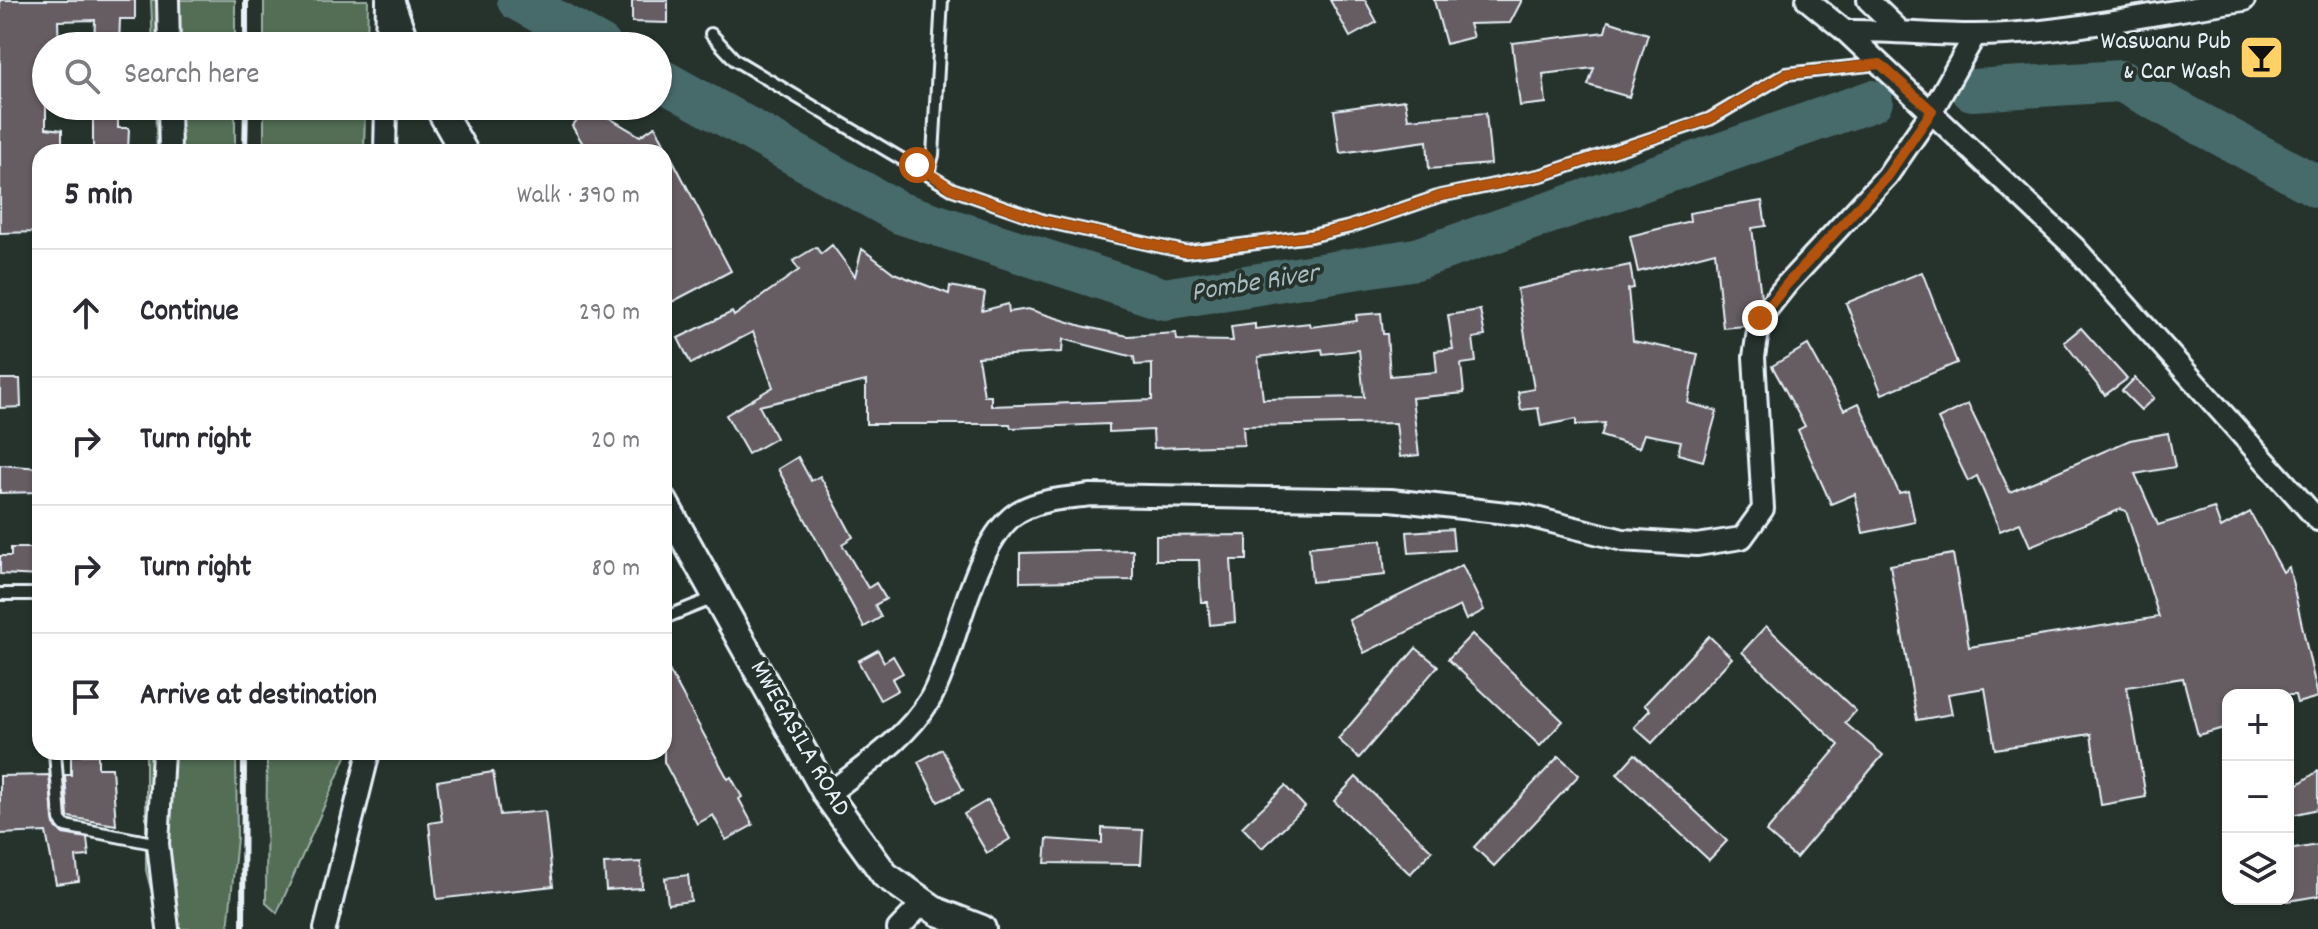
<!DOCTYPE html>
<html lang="en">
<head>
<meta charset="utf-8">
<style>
	body { margin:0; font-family:Dekko,sans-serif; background:#f7f7f7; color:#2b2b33 }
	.controls { position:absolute; right:24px; bottom:24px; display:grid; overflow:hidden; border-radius:16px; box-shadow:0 2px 6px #0004 }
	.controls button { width:72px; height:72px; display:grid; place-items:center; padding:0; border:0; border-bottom:2px solid #e1e1e2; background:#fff; color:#2b2b33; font:40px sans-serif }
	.stop { position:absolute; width:24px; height:24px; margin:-18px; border:6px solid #b45309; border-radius:50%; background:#fff }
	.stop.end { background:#b45309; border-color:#fff; box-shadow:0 2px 8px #0008 }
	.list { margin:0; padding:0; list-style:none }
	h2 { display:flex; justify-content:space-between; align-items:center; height:104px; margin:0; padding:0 32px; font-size:34px }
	h2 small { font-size:26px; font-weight:400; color:#7c7c81 }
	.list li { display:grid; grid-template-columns:52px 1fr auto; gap:24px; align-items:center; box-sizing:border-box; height:128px; padding:0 32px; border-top:2px solid #e1e1e2 }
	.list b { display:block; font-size:30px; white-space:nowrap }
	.list em { font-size:26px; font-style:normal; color:#7c7c81 }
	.icon { flex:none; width:44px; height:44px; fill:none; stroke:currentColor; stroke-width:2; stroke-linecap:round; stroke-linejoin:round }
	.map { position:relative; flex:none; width:2318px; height:929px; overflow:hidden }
	.search { position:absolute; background:#fff; box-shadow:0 2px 6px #0004; left:32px; top:32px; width:640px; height:88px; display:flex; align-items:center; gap:20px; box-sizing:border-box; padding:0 28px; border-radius:44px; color:#7c7c81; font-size:30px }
	.panel { position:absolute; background:#fff; box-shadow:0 2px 6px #0004; left:32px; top:144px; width:640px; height:616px; border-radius:24px }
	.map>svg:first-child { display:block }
	.green { fill:#526e55; stroke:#9db0a6; stroke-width:2 }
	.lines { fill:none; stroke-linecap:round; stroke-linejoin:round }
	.river { stroke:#466b6a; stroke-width:42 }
	.building { fill:#665d63; stroke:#e8f1f8; stroke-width:2; fill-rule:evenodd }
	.service-casing { stroke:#e8f1f8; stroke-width:16 }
	.minor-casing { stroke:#e8f1f8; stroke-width:26 }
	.tertiary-casing { stroke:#e8f1f8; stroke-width:32 }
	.service { stroke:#26332d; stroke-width:10 }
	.minor { stroke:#26332d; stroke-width:20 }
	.tertiary { stroke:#26332d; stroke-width:26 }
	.rail { stroke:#e8f1f8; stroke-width:6 }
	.route { stroke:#b45309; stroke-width:10 }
	.labels { text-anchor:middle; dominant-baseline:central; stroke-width:8; stroke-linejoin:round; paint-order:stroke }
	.poi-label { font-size:26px; fill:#e8f1f8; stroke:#26332d; text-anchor:end }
	.street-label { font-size:26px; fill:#e8f1f8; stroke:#26332d }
	.water-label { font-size:28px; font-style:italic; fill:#a7bbbf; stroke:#26332d }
</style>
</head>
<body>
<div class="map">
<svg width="2318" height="929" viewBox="0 0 2318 929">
	<rect width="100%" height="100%" fill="#26332d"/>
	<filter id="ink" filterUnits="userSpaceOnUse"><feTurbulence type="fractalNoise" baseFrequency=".0125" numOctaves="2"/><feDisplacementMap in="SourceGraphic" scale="16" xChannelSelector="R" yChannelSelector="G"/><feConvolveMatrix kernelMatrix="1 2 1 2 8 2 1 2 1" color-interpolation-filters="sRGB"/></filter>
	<g filter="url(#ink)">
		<!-- green -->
		<g class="green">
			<polygon points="151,0 235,0 235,46 153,46"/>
			<polygon points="264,0 368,0 367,46 264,46"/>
			<polygon points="155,106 235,106 235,152 157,152"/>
			<polygon points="264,106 365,106 364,152 264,152"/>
			<polygon points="146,752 236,752 237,838 228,929 161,929 146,870"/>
			<polygon points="267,752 348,752 277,913 266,903"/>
		</g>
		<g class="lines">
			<!-- river -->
			<g class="river">
				<polyline points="518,0 601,46"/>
				<polyline points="658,78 900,213 1164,299 1416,259 1872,101"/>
				<polyline points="1972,90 2121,81 2318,187"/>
			</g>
		</g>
		<!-- building -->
		<g class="building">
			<polygon points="0,0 135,0 135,19 120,19 119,46 94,46 95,20 58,21 59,46 46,46 46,128 62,130 62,152 40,152 40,232 0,233"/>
			<polygon points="632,0 668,0 668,23 632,22"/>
			<polygon points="1330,0 1365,0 1377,22 1350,37"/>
			<polygon points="1434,0 1522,0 1510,23 1469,24 1473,37 1446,44"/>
			<polygon points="1608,21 1648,34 1629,97 1588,85 1594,68 1543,74 1546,103 1520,106 1512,43 1605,32"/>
			<polygon points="1405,100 1408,119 1486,113 1491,164 1429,169 1427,141 1340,153 1334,110"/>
			<polygon points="93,106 118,106 118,128 129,128 128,152 93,152"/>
			<polygon points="589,106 640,136 655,126 731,271 664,306 664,152 588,152 572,126"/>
			<polygon points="1762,201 1766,226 1752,228 1761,296 1751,309 1744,309 1745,326 1723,328 1715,252 1638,272 1630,236 1690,221 1689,213"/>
			<path d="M 832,245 L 855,276 L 862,249 L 894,273 L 949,294 L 950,286 L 985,293 L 982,311 L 1008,304 L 1009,312 L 1028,309 L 1082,326 L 1128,336 L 1176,333 L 1177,340 L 1233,341 L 1231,327 L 1255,324 L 1255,329 L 1310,323 L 1311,327 L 1357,321 L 1356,315 L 1381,313 L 1383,334 L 1387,334 L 1390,376 L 1437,372 L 1435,351 L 1453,349 L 1448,315 L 1480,310 L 1485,336 L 1473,338 L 1476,362 L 1461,364 L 1464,393 L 1412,398 L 1419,455 L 1400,457 L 1396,423 L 1243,426 L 1244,445 L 1154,448 L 1153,430 L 1109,432 L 1109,424 L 1011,428 L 1010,424 L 866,424 L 866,381 L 759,406 L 776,438 L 748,454 L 726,415 L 773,387 L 753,332 L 691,364 L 678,338 L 732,312 L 734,316 L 799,270 L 793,261 L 816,247 L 821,254 ZM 1063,339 L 1134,357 L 1135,365 L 1152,364 L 1152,400 L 991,406 L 991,396 L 984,396 L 978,357 L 1062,352 ZM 1322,349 L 1323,354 L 1359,350 L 1364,397 L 1263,399 L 1258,357 Z"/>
			<polygon points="1630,265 1634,288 1628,289 1633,341 1698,354 1688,403 1717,411 1703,461 1678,454 1681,441 1644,434 1639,448 1601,436 1605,423 1576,425 1576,419 1541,426 1538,408 1521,410 1518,392 1534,389 1517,289"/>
			<polygon points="1922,272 1957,363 1882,394 1846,303"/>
			<polygon points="2081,328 2127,379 2105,395 2064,342"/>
			<polygon points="1808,345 1844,410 1859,403 1899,493 1908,491 1915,522 1863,533 1855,494 1831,504 1798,430 1805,426 1772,366"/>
			<polygon points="2135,378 2154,398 2141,410 2122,391"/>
			<polygon points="0,379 20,379 21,407 0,408"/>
			<polygon points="1968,404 2010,492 2130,440 2168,433 2175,467 2135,474 2158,525 2214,508 2221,528 2250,512 2283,572 2289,567 2318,697 2297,703 2295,695 2228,695 2228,727 2198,735 2183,678 2127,687 2146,797 2101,805 2091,734 1995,749 1985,688 1948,694 1952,714 1917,720 1890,565 1953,554 1969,647 2159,617 2126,511 2121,509 2030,546 2020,523 2000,531 1977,476 1968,481 1938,419"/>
			<polygon points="798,457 811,481 820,476 829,492 853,537 842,544 868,588 876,583 886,599 875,605 881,617 864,627 778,469"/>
			<polygon points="0,465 40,468 40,492 0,493"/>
			<polygon points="1452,529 1454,550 1409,553 1407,532"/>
			<polygon points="1247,535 1247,560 1231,560 1235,622 1210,625 1208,602 1201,602 1199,560 1156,560 1156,536"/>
			<polygon points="1382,540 1385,575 1312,582 1309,547"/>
			<polygon points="11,548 40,548 40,576 0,574 0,556 11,556"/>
			<polygon points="1133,550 1133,580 1020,582 1020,553"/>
			<polygon points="1462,565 1484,610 1466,620 1460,606 1364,653 1349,620"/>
			<polygon points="1766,626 1856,711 1845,723 1883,755 1796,858 1766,832 1839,745 1742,652"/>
			<polygon points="1472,634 1563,721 1540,746 1448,659"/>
			<polygon points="1709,636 1732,658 1652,743 1634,727 1650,710 1644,705"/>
			<polygon points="1416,648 1438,666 1359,758 1338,739"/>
			<polygon points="878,650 884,662 893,656 903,673 892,679 898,690 880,700 858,661"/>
			<polygon points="664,661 728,779 731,777 742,797 739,799 753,825 726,840 713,815 697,824 664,762"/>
			<polygon points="942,749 963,790 938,802 918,762"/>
			<polygon points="1635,754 1727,841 1709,860 1617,774"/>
			<polygon points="71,755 98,755 98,768 112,768 116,825 68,817 65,775 71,775"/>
			<polygon points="1559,756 1579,775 1494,866 1474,847"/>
			<polygon points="2318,771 2318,809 2288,816 2288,791"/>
			<polygon points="493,772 500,815 545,811 553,886 437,899 429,823 442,821 437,781"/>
			<polygon points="49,775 54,825 63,834 87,838 89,856 76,857 79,881 56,884 46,832 0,834 0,776"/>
			<polygon points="1356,777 1432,851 1410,874 1334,801"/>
			<polygon points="1285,786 1305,807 1262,848 1242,827"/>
			<polygon points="988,800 1010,839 987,853 964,814"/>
			<polygon points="1102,828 1143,830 1141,864 1045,863 1047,839 1102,843"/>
			<polygon points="2318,845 2318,896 2288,901 2288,850"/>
			<polygon points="641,862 642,888 606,890 604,864"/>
			<polygon points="688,875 691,901 668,904 665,878"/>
		</g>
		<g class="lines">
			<defs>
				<g id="service">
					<polyline points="711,34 735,60 952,189 1044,221 1186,252 1311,236 1349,227 1440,196 1542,175 1710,119 1786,74 1878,64"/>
					<polyline points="928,173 933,155 942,0"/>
					<polyline points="0,594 40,594"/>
					<polyline points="664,618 716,597"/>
					<polyline points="55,752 60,820 65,826 158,844"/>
				</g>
				<g id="minor">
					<polyline points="168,0 169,46"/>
					<path d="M 1807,0 L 1845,31 C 1888,30 1931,35 1974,35 C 2058,35 2160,12 2244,0"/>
					<polyline points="1868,0 1898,29"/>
					<polyline points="1845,31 2074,247 2318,520"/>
					<polyline points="386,46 387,2"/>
					<polyline points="169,106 170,152"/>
					<polyline points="385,152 386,106"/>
					<polyline points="163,752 158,844 168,929"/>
					<path d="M 827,795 C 862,767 905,740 929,701 C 957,654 972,538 1020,511 C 1042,499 1067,498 1091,495 L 1391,500 L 1524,515 L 1623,540 L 1697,545 L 1742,538 L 1763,509 L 1754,357 L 1760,318 L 1787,284 L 1887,176 L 1932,111 L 1975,35"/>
					<polyline points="325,929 369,752"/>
					<polyline points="898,929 924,902"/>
				</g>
				<g id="tertiary">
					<polyline points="390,0 406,46"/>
					<polyline points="438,106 464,152"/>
					<polyline points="664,502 827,795 885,875 938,912 982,929"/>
				</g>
			</defs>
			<!-- service casing -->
			<use href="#service" class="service-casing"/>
			<!-- minor casing -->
			<use href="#minor" class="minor-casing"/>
			<!-- tertiary casing -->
			<use href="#tertiary" class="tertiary-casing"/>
			<!-- service -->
			<use href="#service" class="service"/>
			<!-- minor -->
			<use href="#minor" class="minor"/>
			<!-- tertiary -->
			<use href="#tertiary" class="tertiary"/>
			<!-- rail -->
			<g class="rail">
				<polyline points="246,46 246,0"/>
				<polyline points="245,152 246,106"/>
				<polyline points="243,929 244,752"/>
			</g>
		</g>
	</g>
	<g class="lines" filter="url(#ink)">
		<!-- route -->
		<polyline class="route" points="917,165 952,189 1044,221 1186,252 1311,236 1349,227 1440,196 1542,175 1710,119 1786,74 1880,64 1932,111 1887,176 1787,284 1760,318"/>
	</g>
	<!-- icons -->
	<defs>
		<symbol id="bar-square" viewBox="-11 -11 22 22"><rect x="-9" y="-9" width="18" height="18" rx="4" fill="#ffd166" stroke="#26332d"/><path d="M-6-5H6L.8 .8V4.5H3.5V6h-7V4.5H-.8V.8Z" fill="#111"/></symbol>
	</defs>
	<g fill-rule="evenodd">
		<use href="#bar-square" x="2236" y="32" width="51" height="51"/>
	</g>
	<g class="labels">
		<!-- poi labels -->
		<g class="poi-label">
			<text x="2231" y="42">Waswanu Pub<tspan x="2231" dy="30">&amp; Car Wash</tspan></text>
		</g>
		<!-- street labels -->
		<g class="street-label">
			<text transform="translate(799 739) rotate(60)">MWEGASILA ROAD</text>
		</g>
		<!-- water labels -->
		<g class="water-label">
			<text transform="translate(1255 285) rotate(-9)">Pombe River</text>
		</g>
	</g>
</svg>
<div class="controls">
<button>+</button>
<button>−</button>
<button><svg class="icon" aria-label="layers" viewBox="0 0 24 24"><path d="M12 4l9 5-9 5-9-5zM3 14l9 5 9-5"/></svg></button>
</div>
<div class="stop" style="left:917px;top:165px"></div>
<div class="stop end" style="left:1760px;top:318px"></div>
<div class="search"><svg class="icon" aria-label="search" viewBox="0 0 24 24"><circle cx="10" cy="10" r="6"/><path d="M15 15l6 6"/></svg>Search here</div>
<section class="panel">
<h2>5 min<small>Walk · 390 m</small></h2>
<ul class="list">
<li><svg class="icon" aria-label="ahead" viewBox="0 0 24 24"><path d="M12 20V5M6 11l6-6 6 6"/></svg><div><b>Continue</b></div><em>290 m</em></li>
<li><svg class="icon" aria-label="right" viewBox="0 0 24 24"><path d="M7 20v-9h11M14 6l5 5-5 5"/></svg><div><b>Turn right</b></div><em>20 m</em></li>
<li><svg class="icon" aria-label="right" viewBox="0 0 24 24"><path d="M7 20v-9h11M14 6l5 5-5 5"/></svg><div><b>Turn right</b></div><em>80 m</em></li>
<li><svg class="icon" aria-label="arrive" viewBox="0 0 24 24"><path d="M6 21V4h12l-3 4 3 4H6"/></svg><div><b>Arrive at destination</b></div></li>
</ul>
</section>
</div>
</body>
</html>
